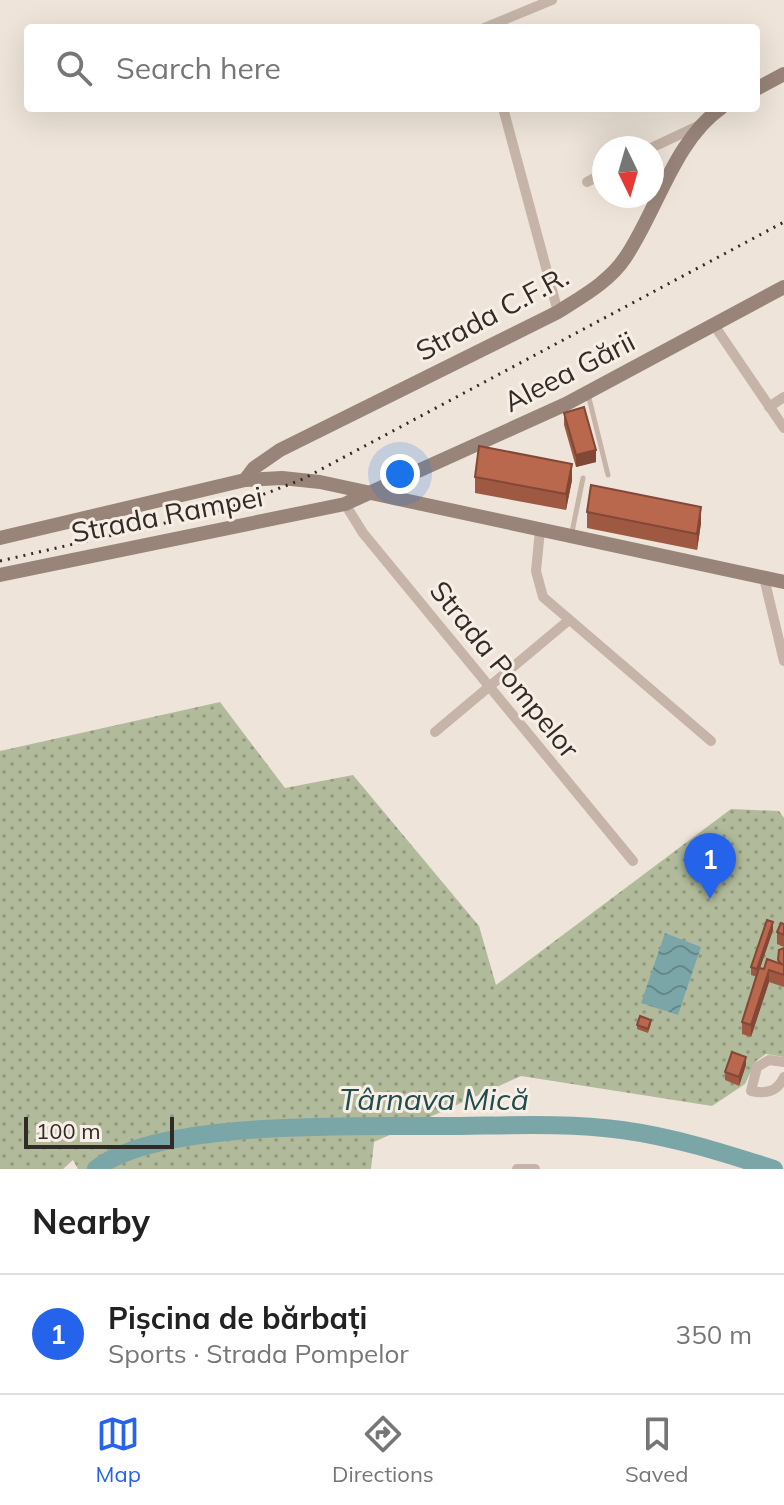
<!DOCTYPE html>
<html lang="en">
<head>
<meta charset="utf-8">
<style>
	body { margin:0; font-family:Mulish,sans-serif; background:#f2f2f2; color:#222 }
	.compass { position:absolute; left:592px; top:136px; width:72px; height:72px; border-radius:50%; background:#fff; box-shadow:0 8px 32px #0002; rotate:175deg }
	.scale { position:absolute; left:24px; bottom:20px; width:150px; box-sizing:border-box; padding-left:8px; border:4px solid #322a27; border-top:0; font-size:22px; line-height:28px; white-space:nowrap; color:#322a27; -webkit-text-stroke:6px #f7eee5; paint-order:stroke }
	.you { position:absolute; left:400px; top:474px; width:28px; height:28px; margin:-20px; border:6px solid #fff; border-radius:50%; background:#1a73e8; box-shadow:0 0 0 12px #1a73e833 }
	.badge { display:grid; place-items:center; width:52px; height:52px; border-radius:50%; background:#2563eb; color:#fff; font-size:26px; font-weight:700 }
	.pin { position:absolute; translate:-50% -66px; filter:drop-shadow(0 2px 4px #0008) }
	.pin::after { content:''; position:absolute; top:42px; width:28px; height:24px; background:inherit; clip-path:polygon(0 0,100% 0,50% 100%) }
	.list { margin:0; padding:0; list-style:none }
	h2 { display:flex; justify-content:space-between; align-items:center; height:104px; margin:0; padding:0 32px; font-size:34px }
	h2 small { font-size:26px; font-weight:400; color:#767676 }
	.list li { display:grid; grid-template-columns:52px 1fr auto; gap:24px; align-items:center; box-sizing:border-box; height:120px; padding:0 32px; border-top:2px solid #e0e0e0 }
	.list b { display:block; font-size:30px; white-space:nowrap }
	.list p { margin:0; font-size:26px; white-space:nowrap; color:#767676 }
	.list em { font-size:26px; font-style:normal; color:#767676 }
	.icon { flex:none; width:44px; height:44px; fill:none; stroke:currentColor; stroke-width:2; stroke-linecap:round; stroke-linejoin:round }
	.map { position:relative; flex:none; width:784px; height:1169px; overflow:hidden }
	.search { position:absolute; background:#fff; box-shadow:0 8px 32px #0002; left:24px; right:24px; top:24px; height:88px; display:flex; align-items:center; gap:20px; box-sizing:border-box; padding:0 28px; border-radius:8px; color:#767676; font-size:30px }
	.sheet { height:224px; background:#fff }
	nav { display:flex; justify-content:space-around; align-items:center; box-sizing:border-box; height:112px; border-top:2px solid #e0e0e0; background:#fff; font-size:22px; color:#767676 }
	nav a { display:grid; justify-items:center; gap:4px }
	nav .on { color:#2563eb }
	.map>svg:first-child { display:block }
	.green { fill:url(#green-dots) }
	.water { fill:url(#water-waves) }
	.lines { fill:none; stroke-linecap:round; stroke-linejoin:round }
	.river { stroke:#7ba6a8; stroke-width:18 }
	.lane { stroke:#c5b4a7; stroke-width:5 }
	.street { stroke:#c5b4a7; stroke-width:10 }
	.secondary { stroke:#988479; stroke-width:14 }
	.rail { stroke:#322a27; stroke-width:3; stroke-dasharray:2 6; stroke-linecap:butt }
	.wall { fill:#9f5942 }
	.shaded-wall { fill:#824836 }
	.building { fill:#b9674d; stroke:#824836; stroke-width:2 }
	.labels { text-anchor:middle; dominant-baseline:central; stroke-width:6; stroke-linejoin:round; paint-order:stroke }
	.street-label { font-size:28px; fill:#322a27; stroke:#f7eee5 }
	.water-label { font-size:30px; font-style:italic; fill:#214c4f; stroke:#f7eee5 }
</style>
</head>
<body>
<div class="map">
<svg width="784" height="1169" viewBox="0 0 784 1169">
	<defs>
		<pattern id="green-dots" width="8" height="8" patternUnits="userSpaceOnUse" patternTransform="scale(2)"><rect width="8" height="8" fill="#b1bb9b"/><path d="M2 2h.1M6 6h.1" fill="none" stroke="#91987e" stroke-width="1.8" stroke-linecap="round"/></pattern>
		<pattern id="water-waves" width="16" height="10" patternUnits="userSpaceOnUse" patternTransform="scale(2)"><rect width="16" height="10" fill="#7ba6a8"/><path d="M0 5q4-4 8 0t8 0" fill="none" stroke="#658789"/></pattern>
	</defs>
	<rect width="100%" height="100%" fill="#eee4d9"/>
	<!-- green -->
	<polygon class="green" points="220,702 285,788 353,775 479,926 496,985 731,809 779,811 784,818 784,1057 766,1054 756,1061 745,1084 712,1106 521,1076 374,1142 371,1169 78,1169 73,1160 63,1169 0,1169 0,751"/>
	<!-- water -->
	<polygon class="water" points="665,933 701,947 678,1015 641,1003"/>
	<g class="lines">
		<!-- river -->
		<path class="river" d="M 96,1169 C 156,1119 361,1127 440,1126 C 501,1126 562,1122 622,1130 C 674,1137 724,1153 774,1169"/>
		<!-- lane -->
		<g class="lane">
			<polyline points="588,394 608,475"/>
			<polyline points="572,532 583,478"/>
		</g>
		<!-- street -->
		<g class="street">
			<polyline points="484,28 552,0"/>
			<polyline points="503,108 558,312"/>
			<polyline points="651,148 700,125"/>
			<polyline points="587,182 604,173"/>
			<polyline points="714,325 784,428"/>
			<polyline points="769,407 784,397"/>
			<polyline points="345,504 363,533 633,861"/>
			<polyline points="540,530 536,571 543,597 711,741"/>
			<polyline points="764,578 784,661"/>
			<polyline points="435,732 569,620"/>
			<path d="M 784,1062 L 769,1060 L 757,1067 L 751,1091 C 766,1094 777,1092 784,1077"/>
			<polyline points="517,1169 535,1169"/>
		</g>
		<!-- secondary -->
		<g class="secondary">
			<polyline points="756,89 784,74"/>
			<path d="M 245,480 L 254,468 L 280,450 L 558,312 C 581,297 609,282 625,258 C 657,211 674,141 721,108"/>
			<polyline points="0,538 245,480 282,478 320,482 784,582"/>
			<polyline points="0,575 345,504 566,404 784,287"/>
		</g>
		<!-- rail -->
		<polyline class="rail" points="0,561 226,509 303,479 784,222"/>
	</g>
	<!-- wall -->
	<g class="wall">
		<polygon points="564,413 596,462 576,467 564,425"/>
		<polygon points="475,477 572,480 566,510 475,493"/>
		<polygon points="587,512 701,523 697,550 587,528"/>
		<polygon points="784,924 784,947 777,944 777,932"/>
		<polygon points="773,930 760,968 764,969 778,963 779,950 784,948 784,987 769,982 751,1037 742,1034 742,1022 757,977 751,975 751,967"/>
		<polygon points="651,1024 648,1033 637,1029 637,1025"/>
		<polygon points="746,1065 739,1086 725,1080 725,1072"/>
	</g>
	<!-- shaded-wall -->
	<g class="shaded-wall">
		<polygon points="596,450 596,462 576,467 576,455"/>
		<polygon points="572,464 572,480 566,510 566,494"/>
		<polygon points="701,507 701,523 697,550 697,534"/>
		<polygon points="773,922 773,930 757,977 757,969"/>
		<polygon points="769,970 769,982 751,1037 751,1025"/>
		<polygon points="746,1057 746,1065 739,1086 739,1077"/>
	</g>
	<!-- building -->
	<g class="building">
		<polygon points="584,407 596,450 576,455 564,413"/>
		<polygon points="479,446 572,464 566,494 475,477"/>
		<polygon points="591,485 701,507 697,534 587,512"/>
		<polygon points="767,920 773,922 757,969 751,967"/>
		<polygon points="781,923 784,924 784,935 777,932"/>
		<polygon points="784,948 784,965 782,965 778,960 779,950"/>
		<polygon points="767,959 784,965 784,975 769,970 751,1025 742,1022 759,968 764,969"/>
		<polygon points="640,1016 651,1020 648,1029 637,1025"/>
		<polygon points="732,1052 746,1057 739,1077 725,1072"/>
	</g>
	<g class="labels">
		<!-- street labels -->
		<g class="street-label">
			<text transform="translate(492 313) rotate(-28)">Strada C.F.R.</text>
			<text transform="translate(569 371) rotate(-27)">Aleea Gării</text>
			<text transform="translate(167 514) rotate(-11)">Strada Rampei</text>
			<text transform="translate(505 669) rotate(51)">Strada Pompelor</text>
		</g>
		<!-- water labels -->
		<g class="water-label">
			<text x="434" y="1099">Târnava Mică</text>
		</g>
	</g>
</svg>
<svg class="compass" viewBox="-18 -18 36 36"><path d="M0-13l5 13h-10z" fill="#e53935"/><path d="M0 13l5-13h-10z" fill="#767676"/></svg>
<div class="scale">100 m</div>
<div class="you"></div>
<div class="pin badge" style="left:710px;top:899px">1</div>
<div class="search"><svg class="icon" aria-label="search" viewBox="0 0 24 24"><circle cx="10" cy="10" r="6"/><path d="M15 15l6 6"/></svg>Search here</div>
</div>
<section class="sheet">
<h2>Nearby<small></small></h2>
<ul class="list">
<li><span class="badge">1</span><div><b>Pișcina de bărbați</b><p>Sports · Strada Pompelor</p></div><em>350 m</em></li>
</ul>
</section>
<nav>
<a class="on"><svg class="icon" aria-label="map" viewBox="0 0 24 24"><path d="M3 6l6-2 6 2 6-2v14l-6 2-6-2-6 2zM9 4v14M15 6v14"/></svg>Map</a>
<a><svg class="icon" aria-label="directions" viewBox="0 0 24 24"><path d="M12 3l9 9-9 9-9-9zM9 14v-3h6M13 9l2 2-2 2"/></svg>Directions</a>
<a><svg class="icon" aria-label="saved" viewBox="0 0 24 24"><path d="M7 4h10v16l-5-4-5 4z"/></svg>Saved</a>
</nav>
</body>
</html>
